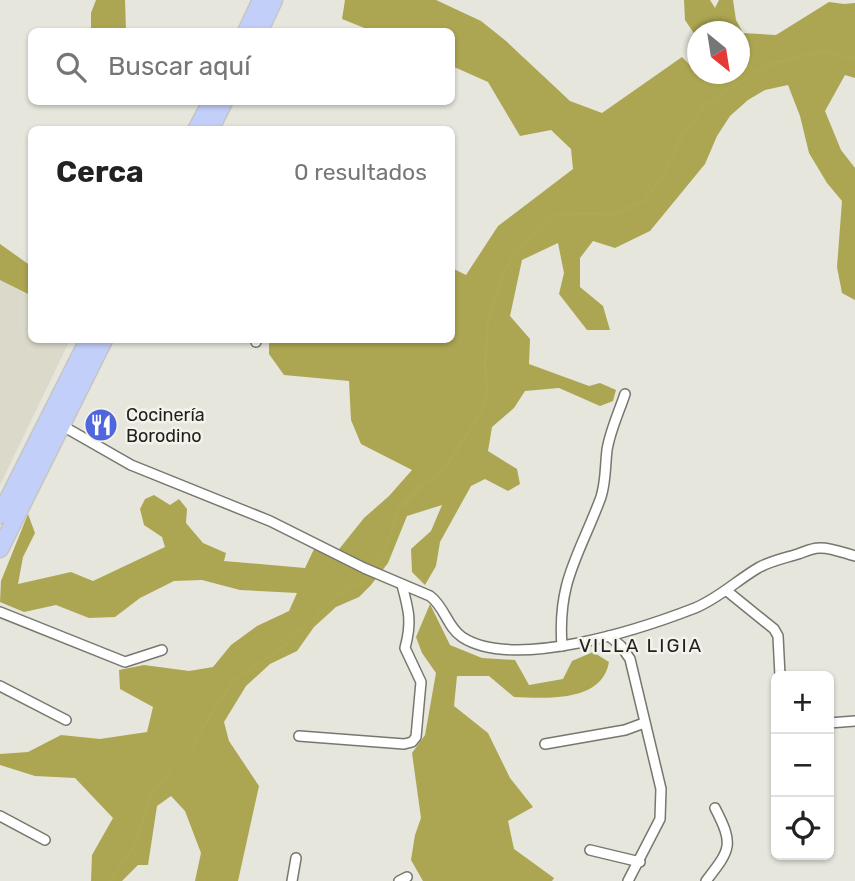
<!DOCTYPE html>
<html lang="es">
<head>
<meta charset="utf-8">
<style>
	body { margin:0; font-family:Rubik,sans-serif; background:#f6f6f6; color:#222 }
	.controls { position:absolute; right:21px; bottom:21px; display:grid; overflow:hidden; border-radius:10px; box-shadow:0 2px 5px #0004 }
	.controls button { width:63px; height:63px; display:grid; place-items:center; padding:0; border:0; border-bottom:2px solid #e0e0e0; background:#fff; color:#222; font:35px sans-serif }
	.compass { position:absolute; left:687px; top:21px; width:63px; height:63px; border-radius:50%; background:#fff; box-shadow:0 2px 5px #0004; rotate:150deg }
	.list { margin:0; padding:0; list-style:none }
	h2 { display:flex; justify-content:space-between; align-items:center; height:91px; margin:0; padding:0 28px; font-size:30px }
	h2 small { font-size:23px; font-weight:400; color:#767676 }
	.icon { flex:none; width:38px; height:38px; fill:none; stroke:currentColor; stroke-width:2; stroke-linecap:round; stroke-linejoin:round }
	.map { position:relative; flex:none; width:855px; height:881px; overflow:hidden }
	.search { position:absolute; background:#fff; box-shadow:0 2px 5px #0004; left:28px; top:28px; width:427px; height:77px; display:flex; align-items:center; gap:18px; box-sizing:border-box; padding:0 24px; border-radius:10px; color:#767676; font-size:26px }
	.panel { position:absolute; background:#fff; box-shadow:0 2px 5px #0004; left:28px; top:126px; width:427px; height:217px; border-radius:10px }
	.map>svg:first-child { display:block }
	.built { fill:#dbdaca }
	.forest { fill:#aca652 }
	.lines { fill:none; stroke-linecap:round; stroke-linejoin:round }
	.stream { stroke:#aea853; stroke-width:2.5 }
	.street-casing { stroke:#77776f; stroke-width:12 }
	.highway-casing { stroke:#c5c5c4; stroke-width:19 }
	.street { stroke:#fff; stroke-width:9 }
	.highway { stroke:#c2cff9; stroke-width:16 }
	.labels { text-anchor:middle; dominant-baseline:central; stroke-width:5; stroke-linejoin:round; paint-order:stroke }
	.poi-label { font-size:18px; fill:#1f1f1c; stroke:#f4f3eb; text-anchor:start }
	.neighbourhood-label { font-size:19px; letter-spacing:2px; fill:#1f1f1c; stroke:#f4f3eb }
</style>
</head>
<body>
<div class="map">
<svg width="855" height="881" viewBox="0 0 855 881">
	<rect width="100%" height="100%" fill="#e6e6dd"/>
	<!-- built -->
	<polygon class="built" points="0,280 31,296 32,340 70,340 0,485"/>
	<!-- forest -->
	<g class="forest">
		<polygon points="96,0 125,0 126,31 91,31 91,13"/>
		<polygon points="345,0 436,0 481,21 506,41 570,101 602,113 682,57 693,68 697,68 698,74 740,74 740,32 698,32 697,38 685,20 684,0 710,0 715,8 719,0 733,0 736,20 743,33 776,35 829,2 844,4 855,3 855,78 845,75 825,111 841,150 855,168 855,300 842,293 837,267 842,201 827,183 809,153 800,116 788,85 765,90 748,100 730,116 717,136 705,164 650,231 615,248 593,241 580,258 580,287 603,306 610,330 587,330 559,294 564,273 558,243 522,260 510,316 530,339 529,364 589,386 600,383 616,390 613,401 600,406 559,388 525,391 514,408 492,427 488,451 517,469 520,484 508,491 485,479 471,486 440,542 436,566 425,585 412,572 411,549 431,531 442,505 407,516 388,563 371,585 359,597 336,607 314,627 297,651 270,664 246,686 224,722 229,741 259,786 238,881 195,881 201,853 185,811 171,796 157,806 148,865 138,865 122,881 91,881 92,855 113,818 75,778 35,776 0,765 0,754 28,752 61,735 100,739 147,732 153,707 120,689 119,670 144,665 189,671 213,667 231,645 257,626 289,611 297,593 240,590 202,580 174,581 140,598 115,617 89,618 56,605 24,612 0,602 1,581 28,514 35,533 23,557 18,584 71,572 93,581 165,547 162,537 144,525 140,509 145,499 154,495 170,505 179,499 187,509 186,523 203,543 226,553 224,561 305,568 315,547 332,558 364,518 389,496 412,470 361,444 351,420 349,381 284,375 269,354 269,340 452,340 452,268 466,275 498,226 573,169 571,149 551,130 520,136 488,82 452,66 452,32 372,31 342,19"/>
		<polygon points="0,244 31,266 31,289 28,294 0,280"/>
		<path d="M 430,604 L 450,645 L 482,658 L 515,660 L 529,685 L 563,679 L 572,661 L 593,652 L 609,662 C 602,703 546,698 514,697 L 489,676 L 457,676 L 454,706 L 488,733 L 510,778 L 533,807 L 508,821 L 514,849 L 554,878 L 552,881 L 423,881 L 411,860 L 415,835 L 421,818 L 412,753 L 425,735 L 436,673 L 422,653 L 416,637 Z"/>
	</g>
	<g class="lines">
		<!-- stream -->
		<polyline class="stream" points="110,881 136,844 150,796 173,767 192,749 202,729 233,681 283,647 340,593 363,581 381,557 390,537 398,509 423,484 438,476 457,450 482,411 487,390 485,365 488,320 504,272 517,252 544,221 555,215 587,213 612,215 644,201 663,175 682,136 704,106 761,68 777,62 823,51 855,59"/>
		<defs>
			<g id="street">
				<polyline points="256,342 256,340"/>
				<path d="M 61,425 L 131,465 L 270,521 L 364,568 L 430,596 C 445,607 447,627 462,637 C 514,671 641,629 695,608 C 719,598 736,581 758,568 C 770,561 785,558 798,554 C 804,552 812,548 819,548 C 830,547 844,553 855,556"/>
				<polyline points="727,591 774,629 778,636 780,676"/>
				<polyline points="0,612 125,662 162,650"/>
				<polyline points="609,636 621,646 630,659 661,789 660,819 628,881"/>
				<path d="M 562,646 C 557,581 580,554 601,497 C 606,481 605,467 607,450 C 610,431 619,412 625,394"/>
				<polyline points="0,686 66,720"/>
				<polyline points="829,723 855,721"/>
				<path d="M 299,736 L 404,744 L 412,742 L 416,737 L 421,682 L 405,648 C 412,622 409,611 402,585"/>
				<polyline points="545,744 625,730 644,723"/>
				<polyline points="0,816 45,840"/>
				<polyline points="590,850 640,862"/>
				<polyline points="292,881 296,858"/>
				<polyline points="399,881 407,877"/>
				<path d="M 706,881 C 731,849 734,845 715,808"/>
			</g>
			<g id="highway">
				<polyline points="246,32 261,0"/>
				<polyline points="259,32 274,0"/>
				<polyline points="196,130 211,102"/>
				<polyline points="210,130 224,102"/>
				<polyline points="0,515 88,340"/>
				<polyline points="0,549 104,340"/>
			</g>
		</defs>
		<!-- street casing -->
		<use href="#street" class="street-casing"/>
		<!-- highway casing -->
		<use href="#highway" class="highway-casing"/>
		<!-- street -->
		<use href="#street" class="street"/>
		<!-- highway -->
		<use href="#highway" class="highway"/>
	</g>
	<!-- icons -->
	<defs>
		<symbol id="restaurant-disc" viewBox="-11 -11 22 22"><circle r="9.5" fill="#5166dc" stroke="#f4f3eb"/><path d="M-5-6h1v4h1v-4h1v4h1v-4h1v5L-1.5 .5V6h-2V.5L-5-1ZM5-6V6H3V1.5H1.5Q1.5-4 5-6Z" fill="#fff"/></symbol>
	</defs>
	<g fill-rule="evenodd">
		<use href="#restaurant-disc" x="82" y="406" width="38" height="38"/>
	</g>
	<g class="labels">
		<!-- poi labels -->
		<g class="poi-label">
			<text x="126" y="415">Cocinería<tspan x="126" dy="21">Borodino</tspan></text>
		</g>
		<!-- neighbourhood labels -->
		<g class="neighbourhood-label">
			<text x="641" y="645">VILLA LIGIA</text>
		</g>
	</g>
</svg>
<div class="controls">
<button>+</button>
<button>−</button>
<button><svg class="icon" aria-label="locate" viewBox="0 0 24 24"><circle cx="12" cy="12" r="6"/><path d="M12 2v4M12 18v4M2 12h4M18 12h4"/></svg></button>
</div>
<svg class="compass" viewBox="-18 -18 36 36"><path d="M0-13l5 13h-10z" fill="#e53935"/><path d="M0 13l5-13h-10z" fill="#767676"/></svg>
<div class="search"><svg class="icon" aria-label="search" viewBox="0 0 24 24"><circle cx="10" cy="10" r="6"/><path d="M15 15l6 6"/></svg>Buscar aquí</div>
<section class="panel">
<h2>Cerca<small>0 resultados</small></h2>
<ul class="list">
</ul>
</section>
</div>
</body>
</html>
